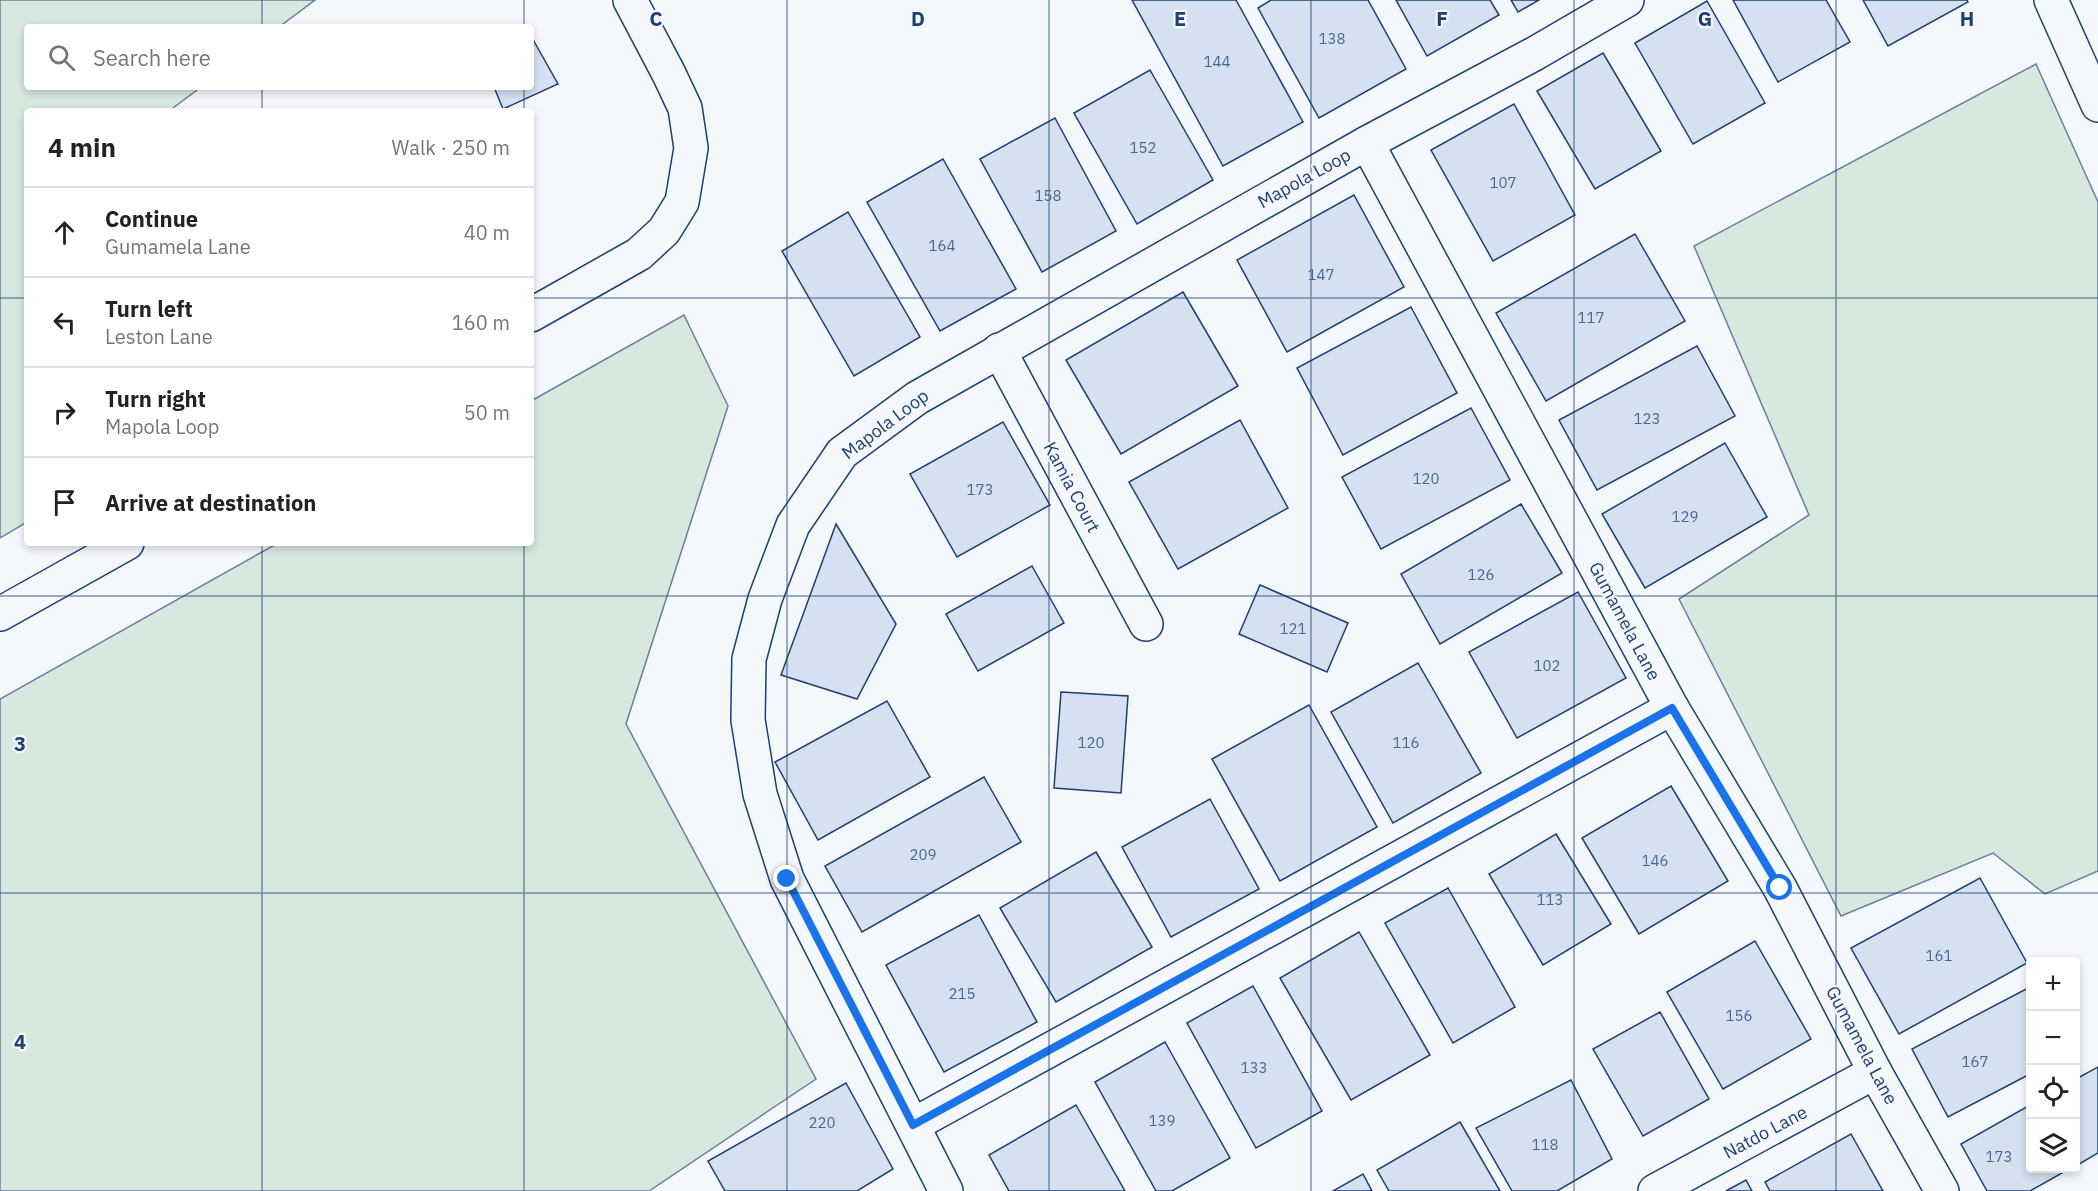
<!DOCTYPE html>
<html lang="en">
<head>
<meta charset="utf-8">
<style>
	body { margin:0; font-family:"IBM Plex Sans",sans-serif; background:#f2f2f2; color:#222 }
	.controls { position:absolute; right:18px; bottom:18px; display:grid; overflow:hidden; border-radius:6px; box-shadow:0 3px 9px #0003 }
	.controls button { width:54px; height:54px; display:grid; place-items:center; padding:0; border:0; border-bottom:2px solid #e0e0e0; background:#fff; color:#222; font:30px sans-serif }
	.stop { position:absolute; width:18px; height:18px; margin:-14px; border:4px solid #1a73e8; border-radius:50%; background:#fff }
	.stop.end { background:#1a73e8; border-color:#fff; box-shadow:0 2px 6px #0008 }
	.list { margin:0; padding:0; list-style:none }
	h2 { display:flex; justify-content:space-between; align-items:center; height:78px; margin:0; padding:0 24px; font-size:26px }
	h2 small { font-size:20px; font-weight:400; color:#767676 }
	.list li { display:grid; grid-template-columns:39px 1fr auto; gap:18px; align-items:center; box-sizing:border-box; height:90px; padding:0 24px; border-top:2px solid #e0e0e0 }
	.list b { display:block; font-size:22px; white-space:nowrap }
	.list p { margin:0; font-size:20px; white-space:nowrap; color:#767676 }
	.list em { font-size:20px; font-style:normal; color:#767676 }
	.icon { flex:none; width:33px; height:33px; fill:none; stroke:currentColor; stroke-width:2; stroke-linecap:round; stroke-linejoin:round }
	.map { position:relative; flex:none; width:2098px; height:1191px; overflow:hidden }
	.search { position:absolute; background:#fff; box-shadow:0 3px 9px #0003; left:24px; top:24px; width:510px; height:66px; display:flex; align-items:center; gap:15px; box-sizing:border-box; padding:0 21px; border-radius:6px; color:#767676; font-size:22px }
	.panel { position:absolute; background:#fff; box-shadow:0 3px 9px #0003; left:24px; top:108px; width:510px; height:438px; border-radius:6px }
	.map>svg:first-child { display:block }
	.green { fill:#d7e8df; stroke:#687fa3; stroke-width:1.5 }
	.building { fill:#d5e0f0; stroke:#1d3f73; stroke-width:1.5 }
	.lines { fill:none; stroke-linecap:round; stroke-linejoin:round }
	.minor-casing { stroke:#1d3f73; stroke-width:36 }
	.minor { stroke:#f4f7fb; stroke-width:33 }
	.route { stroke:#1a73e8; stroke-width:8 }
	.grid { fill:none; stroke:#1d3f73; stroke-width:1.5; stroke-opacity:0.55 }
	.labels { text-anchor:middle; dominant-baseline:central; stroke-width:4.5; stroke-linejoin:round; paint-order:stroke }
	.number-label { font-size:15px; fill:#4b6792 }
	.street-label { font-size:18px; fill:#1d3f73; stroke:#f4f7fb }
	.grid-label { font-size:20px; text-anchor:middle; font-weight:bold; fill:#1d3f73; stroke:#f4f7fb; stroke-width:4.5; stroke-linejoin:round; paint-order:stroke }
</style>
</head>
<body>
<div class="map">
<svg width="2098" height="1191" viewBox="0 0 2098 1191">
	<rect width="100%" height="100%" fill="#f4f7fb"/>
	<!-- green -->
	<g class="green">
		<polygon points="0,0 315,0 279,27 27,27 27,87 201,87 169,111 27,111 27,522 0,538"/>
		<polygon points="2036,64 2098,202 2098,871 2045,894 1993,853 1841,916 1679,599 1809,515 1694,246"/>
		<polygon points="684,315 728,406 626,724 816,1079 649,1191 0,1191 0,699 278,543 531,543 531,401"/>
	</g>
	<!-- building -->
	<g class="building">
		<polygon points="1132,0 1236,0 1303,122 1223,166"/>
		<polygon points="1271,0 1368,0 1406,69 1319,118 1258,8"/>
		<polygon points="1396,0 1490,0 1499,15 1427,56"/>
		<polygon points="1511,0 1539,0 1518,12"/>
		<polygon points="1733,0 1826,0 1850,42 1778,82"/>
		<polygon points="1863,0 1967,0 1968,2 1888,46"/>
		<polygon points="1707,1 1765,103 1693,144 1635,43"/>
		<polygon points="531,36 558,84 503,109 494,87 531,87"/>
		<polygon points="1603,53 1661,151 1595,189 1537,91"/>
		<polygon points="1150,70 1213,180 1137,224 1074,113"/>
		<polygon points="1514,104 1575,215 1493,261 1431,150"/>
		<polygon points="1055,118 1116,231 1042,272 980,159"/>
		<polygon points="943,159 1016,289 940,331 867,202"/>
		<polygon points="1354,195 1404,287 1287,352 1237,260"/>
		<polygon points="848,212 920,337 854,376 782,251"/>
		<polygon points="1635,234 1685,321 1546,401 1496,313"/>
		<polygon points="1183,292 1238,386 1121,454 1066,360"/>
		<polygon points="1411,307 1457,393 1343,455 1297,368"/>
		<polygon points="1697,346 1735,416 1597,490 1559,420"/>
		<polygon points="1471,408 1510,480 1381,549 1342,477"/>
		<polygon points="1240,420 1288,508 1178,569 1129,482"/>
		<polygon points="1003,422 1050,505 957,557 910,474"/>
		<polygon points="1725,443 1767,517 1645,588 1602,514"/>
		<polygon points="1521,504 1562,573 1440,644 1401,574"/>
		<polygon points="836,524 896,624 857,699 781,675"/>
		<polygon points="1032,566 1064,623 978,671 946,614"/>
		<polygon points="1260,585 1348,623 1327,672 1239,634"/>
		<polygon points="1578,592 1626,678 1517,738 1469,652"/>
		<polygon points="1418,663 1481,773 1393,823 1331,712"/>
		<polygon points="1061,692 1128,696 1121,793 1054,788"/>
		<polygon points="887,701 930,777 818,840 775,762"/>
		<polygon points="1309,705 1377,827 1280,881 1212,759"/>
		<polygon points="984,777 1021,842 862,932 825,866"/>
		<polygon points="1671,786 1728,881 1639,934 1582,838"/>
		<polygon points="1210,799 1259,889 1171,937 1122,847"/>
		<polygon points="1556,834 1611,924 1543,965 1489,874"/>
		<polygon points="1096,852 1152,947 1056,1002 1000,908"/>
		<polygon points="1980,878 2027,963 1899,1034 1851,948"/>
		<polygon points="1448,888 1515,1007 1453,1043 1385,923"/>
		<polygon points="979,915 1037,1022 944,1072 886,965"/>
		<polygon points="1359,932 1430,1055 1351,1100 1280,978"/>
		<polygon points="1755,941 1811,1039 1723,1089 1667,992"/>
		<polygon points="1253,986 1322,1111 1256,1148 1187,1023"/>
		<polygon points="2030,987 2030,1074 1948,1117 1912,1049"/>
		<polygon points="1660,1012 1709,1099 1643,1136 1593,1049"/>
		<polygon points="1165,1042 1230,1158 1172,1191 1156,1191 1095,1082"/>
		<polygon points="2098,1067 2098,1153 2076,1166 2076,1079"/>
		<polygon points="1571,1080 1612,1159 1557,1191 1512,1191 1476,1128"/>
		<polygon points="846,1083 893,1169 857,1191 725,1191 708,1161"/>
		<polygon points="1076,1105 1125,1191 1009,1191 989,1155"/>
		<polygon points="2030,1105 2030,1168 2071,1168 2030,1191 1987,1191 1961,1144"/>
		<polygon points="1460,1122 1500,1191 1389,1191 1377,1170"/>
		<polygon points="1851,1134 1883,1191 1770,1191 1765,1182"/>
		<polygon points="1363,1174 1372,1191 1333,1191"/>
		<polygon points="1746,1180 1752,1191 1726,1191"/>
	</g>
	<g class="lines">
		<defs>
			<g id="minor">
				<polyline points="2051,0 2098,105"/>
				<polyline points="1367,143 1672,708 1780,888 1875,1072 1942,1191"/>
				<polyline points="531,315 639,254 664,231 682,202 691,148 685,108 669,74 630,0"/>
				<polyline points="999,350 1146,624"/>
				<polyline points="0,614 127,543"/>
				<polyline points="913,1125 1672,708"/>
				<polyline points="946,1191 787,879 760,794 748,720 749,659 765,599 793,525 842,453 917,398 1367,143 1534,54 1627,0"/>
				<polyline points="1655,1191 1875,1072"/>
			</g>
		</defs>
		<!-- minor casing -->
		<use href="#minor" class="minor-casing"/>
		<!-- minor -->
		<use href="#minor" class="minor"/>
	</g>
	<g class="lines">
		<!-- route -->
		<polyline class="route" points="787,879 913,1125 1672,708 1780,888"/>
	</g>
	<!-- grid -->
	<path class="grid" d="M 262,0 L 262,27M 524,0 L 524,27M 787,0 L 787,1191M 1049,0 L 1049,1191M 1311,0 L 1311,1191M 1574,0 L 1574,1191M 1836,0 L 1836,1191M 262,87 L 262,111M 524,87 L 524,111M 0,298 L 27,298M 531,298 L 2098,298M 262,543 L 262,1191M 524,543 L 524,1191M 0,596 L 2098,596M 0,893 L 2098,893"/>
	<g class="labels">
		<!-- number labels -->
		<g class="number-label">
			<text x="1332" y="38">138</text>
			<text x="1217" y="61">144</text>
			<text x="1143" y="147">152</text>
			<text x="1503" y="182">107</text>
			<text x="1048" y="195">158</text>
			<text x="942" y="245">164</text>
			<text x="1321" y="274">147</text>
			<text x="1591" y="317">117</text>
			<text x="1647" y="418">123</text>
			<text x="1426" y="478">120</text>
			<text x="980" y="489">173</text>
			<text x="1685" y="516">129</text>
			<text x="1481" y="574">126</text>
			<text x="1293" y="628">121</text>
			<text x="1547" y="665">102</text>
			<text x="1091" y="742">120</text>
			<text x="1406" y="742">116</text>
			<text x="923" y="854">209</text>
			<text x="1655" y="860">146</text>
			<text x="1550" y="899">113</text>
			<text x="1939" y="955">161</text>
			<text x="962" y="993">215</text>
			<text x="1739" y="1015">156</text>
			<text x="1975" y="1061">167</text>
			<text x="1254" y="1067">133</text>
			<text x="1162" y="1120">139</text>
			<text x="822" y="1122">220</text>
			<text x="1545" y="1144">118</text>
			<text x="1999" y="1156">173</text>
		</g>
		<!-- street labels -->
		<g class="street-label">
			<text transform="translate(1304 178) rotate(-29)">Mapola Loop</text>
			<text transform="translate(885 424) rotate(-37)">Mapola Loop</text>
			<text transform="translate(1072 487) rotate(62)">Kamia Court</text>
			<text transform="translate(1625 621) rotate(62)">Gumamela Lane</text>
			<text transform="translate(1862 1045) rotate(62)">Gumamela Lane</text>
			<text transform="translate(1765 1132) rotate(-28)">Natdo Lane</text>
		</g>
	</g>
	<g class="grid-label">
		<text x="656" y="26">C</text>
		<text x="918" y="26">D</text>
		<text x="1180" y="26">E</text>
		<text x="1442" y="26">F</text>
		<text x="1705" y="26">G</text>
		<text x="1967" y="26">H</text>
		<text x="20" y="751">3</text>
		<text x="20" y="1049">4</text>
	</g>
</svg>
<div class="controls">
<button>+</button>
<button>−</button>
<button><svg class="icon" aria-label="locate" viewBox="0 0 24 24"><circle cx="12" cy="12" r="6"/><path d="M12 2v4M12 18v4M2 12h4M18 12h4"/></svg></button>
<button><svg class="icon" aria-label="layers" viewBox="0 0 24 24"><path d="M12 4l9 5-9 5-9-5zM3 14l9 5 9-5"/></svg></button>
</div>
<div class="stop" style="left:1780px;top:888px"></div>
<div class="stop end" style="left:787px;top:879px"></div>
<div class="search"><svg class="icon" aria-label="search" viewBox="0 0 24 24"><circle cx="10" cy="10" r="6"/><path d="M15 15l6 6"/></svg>Search here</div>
<section class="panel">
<h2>4 min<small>Walk · 250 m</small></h2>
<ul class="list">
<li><svg class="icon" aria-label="ahead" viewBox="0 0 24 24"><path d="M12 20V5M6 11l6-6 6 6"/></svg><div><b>Continue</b><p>Gumamela Lane</p></div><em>40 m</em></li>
<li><svg class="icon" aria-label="left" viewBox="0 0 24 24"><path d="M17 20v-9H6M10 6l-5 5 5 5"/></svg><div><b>Turn left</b><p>Leston Lane</p></div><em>160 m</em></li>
<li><svg class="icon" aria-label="right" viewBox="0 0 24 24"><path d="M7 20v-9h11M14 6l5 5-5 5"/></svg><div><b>Turn right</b><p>Mapola Loop</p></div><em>50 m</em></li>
<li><svg class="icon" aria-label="arrive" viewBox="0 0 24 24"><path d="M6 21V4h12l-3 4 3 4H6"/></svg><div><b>Arrive at destination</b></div></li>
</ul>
</section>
</div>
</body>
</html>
